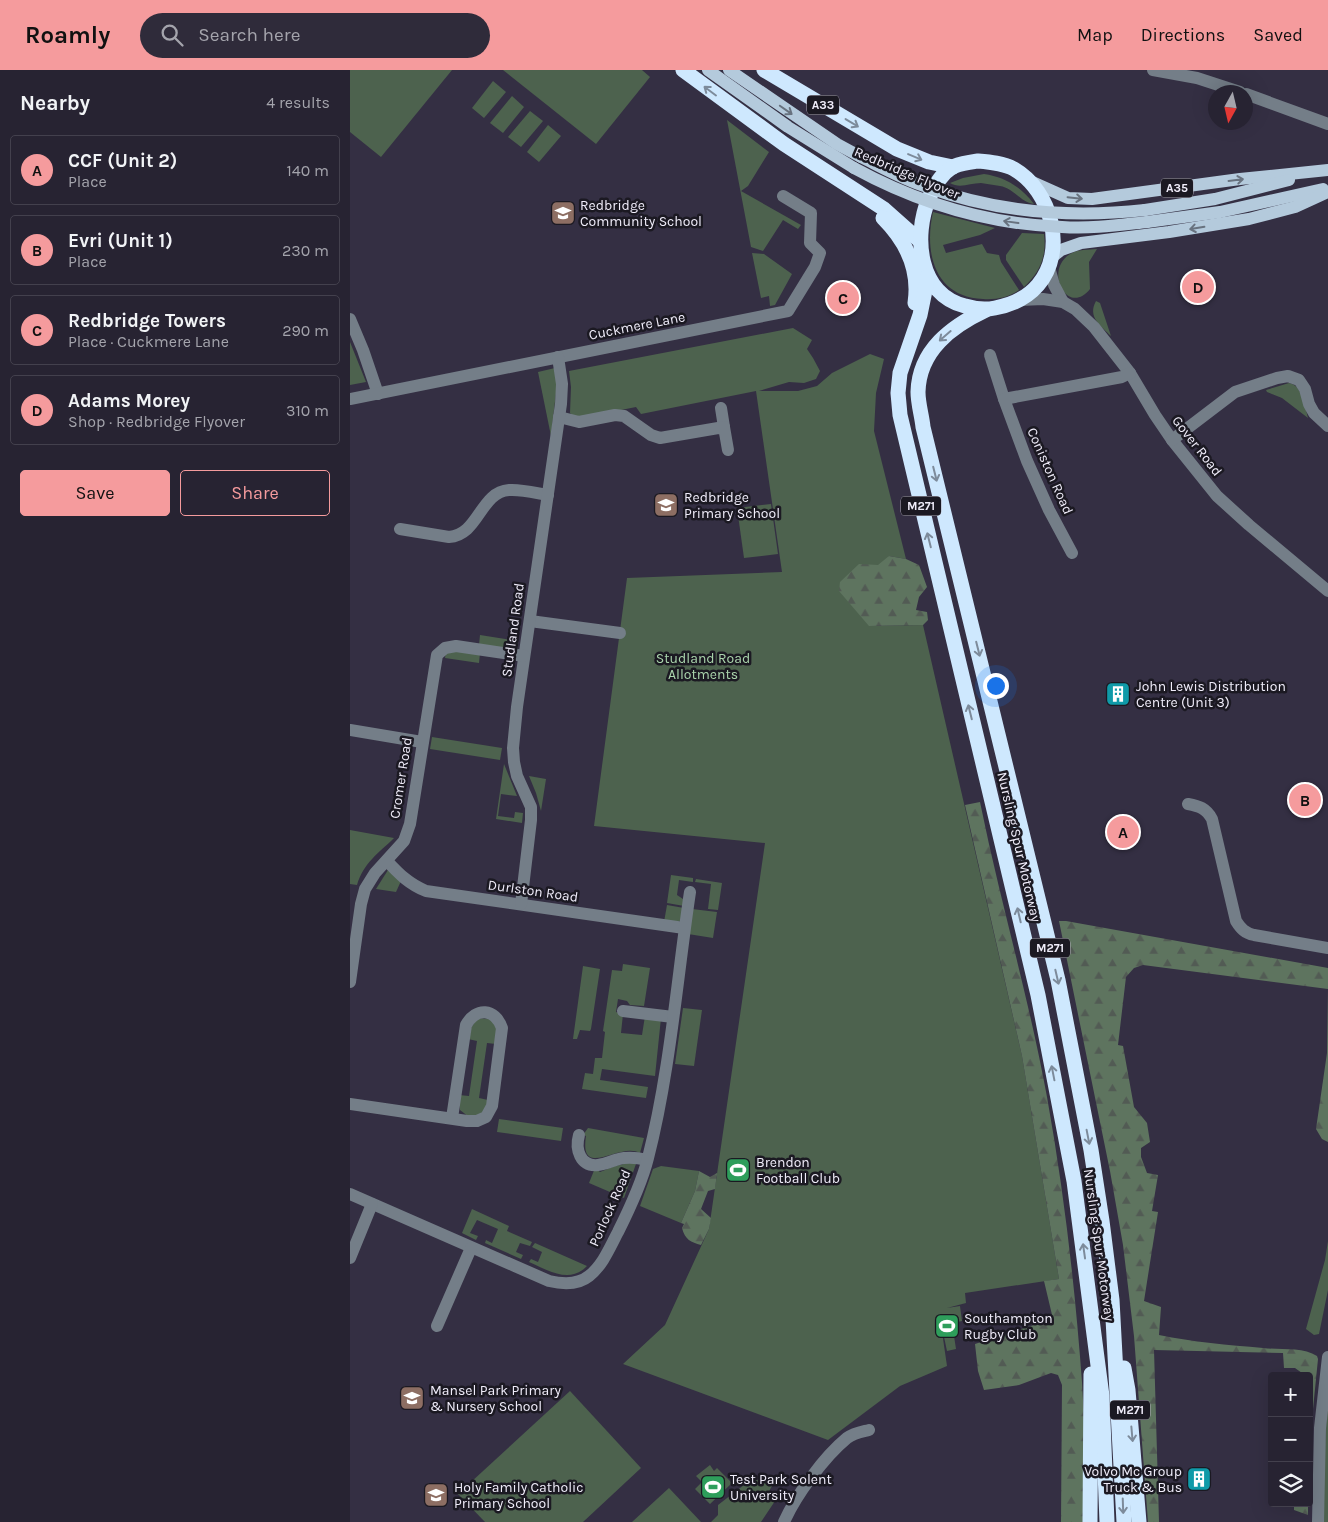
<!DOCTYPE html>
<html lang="en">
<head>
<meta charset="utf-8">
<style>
	body { margin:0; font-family:Karla,sans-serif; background:#2f2b3a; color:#f1f3f6 }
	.controls { position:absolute; right:15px; bottom:15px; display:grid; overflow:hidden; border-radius:5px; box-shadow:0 5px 20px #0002 }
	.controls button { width:45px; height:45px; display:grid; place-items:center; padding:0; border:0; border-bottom:1px solid #43404d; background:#272332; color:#f1f3f6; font:25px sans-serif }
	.compass { position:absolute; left:858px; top:15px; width:45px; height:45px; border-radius:50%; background:#272332; box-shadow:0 5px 20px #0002; rotate:188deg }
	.you { position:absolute; left:645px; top:615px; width:18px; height:18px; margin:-12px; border:4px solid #fff; border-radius:50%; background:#1a73e8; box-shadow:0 0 0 8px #1a73e833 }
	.badge { display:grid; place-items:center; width:32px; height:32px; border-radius:50%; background:#f59b9d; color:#111; font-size:16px; font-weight:700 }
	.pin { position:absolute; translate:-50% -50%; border:2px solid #fff; box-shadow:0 1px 5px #0006 }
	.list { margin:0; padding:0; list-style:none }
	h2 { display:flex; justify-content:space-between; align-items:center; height:65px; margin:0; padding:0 20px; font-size:21px }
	h2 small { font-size:16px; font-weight:400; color:#a4a4ac }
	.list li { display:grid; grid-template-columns:32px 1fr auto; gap:15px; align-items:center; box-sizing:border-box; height:70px; margin:0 10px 10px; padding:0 10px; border:1px solid #43404d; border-radius:5px }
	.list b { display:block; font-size:19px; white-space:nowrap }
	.list p { margin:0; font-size:16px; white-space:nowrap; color:#a4a4ac }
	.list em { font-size:16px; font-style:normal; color:#a4a4ac }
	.actions { display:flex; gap:10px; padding:15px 20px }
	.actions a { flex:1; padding:11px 0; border:1px solid #f59b9d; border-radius:5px; text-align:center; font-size:18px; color:#f59b9d }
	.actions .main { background:#f59b9d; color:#111 }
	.icon { flex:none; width:28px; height:28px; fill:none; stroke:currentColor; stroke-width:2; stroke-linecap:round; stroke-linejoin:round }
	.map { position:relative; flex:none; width:978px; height:1452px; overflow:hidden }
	header { display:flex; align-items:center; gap:30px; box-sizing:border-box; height:70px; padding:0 25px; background:#f59b9d; color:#111 }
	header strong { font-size:24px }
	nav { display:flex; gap:28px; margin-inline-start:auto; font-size:18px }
	.search { width:350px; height:45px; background:#2f2b3a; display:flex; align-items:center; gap:12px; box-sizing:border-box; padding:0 18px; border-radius:28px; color:#a4a4ac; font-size:19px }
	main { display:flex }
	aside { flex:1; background:#272332 }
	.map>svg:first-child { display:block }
	.green { fill:#4d624e }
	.forest { fill:url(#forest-firs) }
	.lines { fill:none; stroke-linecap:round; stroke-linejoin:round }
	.minor { stroke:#747e88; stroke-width:12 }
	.major { stroke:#b4cadc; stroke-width:12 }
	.highway { stroke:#cee8fe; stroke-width:15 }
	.major-bridge { stroke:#b4cadc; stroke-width:12 }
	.oneway { stroke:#7d8b9b }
	.oneway2 { stroke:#68727f }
	.labels { text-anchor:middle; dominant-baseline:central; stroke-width:5; stroke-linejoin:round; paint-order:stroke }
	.shield { fill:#1b1922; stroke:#b0adb9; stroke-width:1 }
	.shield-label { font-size:12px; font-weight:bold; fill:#f0edfa }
	.street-label { font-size:14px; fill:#f0edfa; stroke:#1b1922 }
	.poi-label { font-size:14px; fill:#f0edfa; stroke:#1b1922; text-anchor:start }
	.park-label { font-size:14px; fill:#abd5ad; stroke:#1b1922 }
</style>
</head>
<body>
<header>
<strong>Roamly</strong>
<div class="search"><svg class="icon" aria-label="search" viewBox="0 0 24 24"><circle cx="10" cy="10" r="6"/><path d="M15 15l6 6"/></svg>Search here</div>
<nav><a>Map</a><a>Directions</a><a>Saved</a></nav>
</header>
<main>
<aside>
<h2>Nearby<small>4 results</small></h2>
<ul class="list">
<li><span class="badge">A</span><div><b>CCF (Unit 2)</b><p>Place</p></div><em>140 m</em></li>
<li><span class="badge">B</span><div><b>Evri (Unit 1)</b><p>Place</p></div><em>230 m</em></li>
<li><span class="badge">C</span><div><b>Redbridge Towers</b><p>Place · Cuckmere Lane</p></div><em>290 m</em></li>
<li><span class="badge">D</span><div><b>Adams Morey</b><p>Shop · Redbridge Flyover</p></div><em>310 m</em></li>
</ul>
<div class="actions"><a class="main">Save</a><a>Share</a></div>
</aside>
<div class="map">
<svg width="978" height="1452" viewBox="0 0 978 1452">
	<defs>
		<pattern id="forest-firs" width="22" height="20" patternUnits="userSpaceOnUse" patternTransform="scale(1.25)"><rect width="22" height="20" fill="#5e745f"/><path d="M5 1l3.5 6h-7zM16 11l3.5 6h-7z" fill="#525b54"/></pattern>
	</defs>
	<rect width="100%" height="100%" fill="#342f43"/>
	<!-- green -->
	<g class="green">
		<polygon points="0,0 102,0 31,87 0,62"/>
		<polygon points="153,0 292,0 300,7 246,74"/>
		<polygon points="143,11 156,22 134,48 122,38"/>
		<polygon points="162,26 174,37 153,63 140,53"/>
		<polygon points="180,41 193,51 171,77 158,67"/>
		<polygon points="377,50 419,82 398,116 391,121 451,155 448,159 433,150 413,181 401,177"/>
		<polygon points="198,55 211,66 189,92 177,82"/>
		<path d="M 634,104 C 655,107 671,117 684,134 C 671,133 664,118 650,116 C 644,115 637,114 631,113 C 620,113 610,119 600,113 L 613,108 Z"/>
		<path d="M 583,142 L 645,158 L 630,165 L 593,175 L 596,183 L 632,174 L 637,183 L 649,185 L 651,192 L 669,220 C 659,227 646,230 633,229 C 584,227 574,182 583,142 Z"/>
		<path d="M 672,163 L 694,164 C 697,186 690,202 674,217 L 656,190 L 656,185 Z"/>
		<path d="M 747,179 L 739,192 L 740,219 C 718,247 693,201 720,184 C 728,179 738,180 747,179 Z"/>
		<polygon points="402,183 414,184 442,204 425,235 420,236 419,226 411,228"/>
		<path d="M 746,231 L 750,233 L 761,266 C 751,256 737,247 746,231 Z"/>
		<polygon points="443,258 462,270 457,279 463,288 470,301 466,309 454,313 439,312 409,321 448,321 467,316 482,303 520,284 534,289 526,323 524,361 556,489 539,486 519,556 573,555 672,986 709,1209 615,1223 616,1233 597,1238 610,1236 612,1251 602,1253 606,1279 597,1281 590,1248 597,1296 550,1316 478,1370 273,1294 315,1255 359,1159 415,773 244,756 277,508 432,502 406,321 291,344 286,337 226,349 220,343 221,317 219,301"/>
		<polygon points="0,272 16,312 0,315"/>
		<polygon points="205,298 207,314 201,366 188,302"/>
		<path d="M 939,313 C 953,316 955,336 958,348 L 932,328 L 917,322 L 916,320 Z"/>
		<polygon points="421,434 428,484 394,488 387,438"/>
		<polygon points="130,565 168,571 167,580 129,575"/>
		<polygon points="99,580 130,583 129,593 95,588 96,582"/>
		<polygon points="82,667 152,678 150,690 80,679"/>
		<polygon points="154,694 167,726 151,724 148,746 164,748 165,742 173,743 172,753 146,749"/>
		<polygon points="179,706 196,709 191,741 186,723"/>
		<path d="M 0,760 L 44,768 C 28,784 14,792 7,815 L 0,814 Z"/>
		<polygon points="38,800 51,811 46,822 26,819"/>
		<polygon points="321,805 343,808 343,812 329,810 327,825 333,829 334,836 317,833"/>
		<polygon points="346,809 372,813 368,840 358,839 361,814 345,812"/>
		<polygon points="317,835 334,838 332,851 314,852"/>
		<polygon points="342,839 367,842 363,868 338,864"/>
		<polygon points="273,894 300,898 294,936 280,935 277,931 268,929 266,942 273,944 271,963 292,965 295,946 311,948 305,1006 252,999 250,1010 298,1017 296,1028 232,1019 235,1003 243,1004 245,988 252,988 255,962 253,961 262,900 272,901"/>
		<polygon points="233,896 250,899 241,959 240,961 230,960 227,969 223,969"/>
		<polygon points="333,938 352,940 344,996 325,994"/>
		<path d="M 127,948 L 141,949 L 146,954 L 146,974 L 137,973 L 129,1028 L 138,1030 C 135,1044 133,1044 119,1047 L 110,1040 L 109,1025 L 119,1026 L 127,971 L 118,969 L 118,963 Z"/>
		<polygon points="149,1049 213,1058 211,1071 147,1062"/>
		<path d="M 238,1058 L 294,1068 L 290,1083 C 270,1071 229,1111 236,1066 L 233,1065 Z"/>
		<polygon points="287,1091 274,1128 239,1113 245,1098 250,1102 265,1096"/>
		<polygon points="311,1096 349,1101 345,1121 331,1153 290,1136 303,1099"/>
		<polygon points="122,1139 159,1156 157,1161 182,1172 180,1176 170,1173 166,1182 173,1185 171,1189 135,1173 136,1170 142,1173 148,1159 127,1150 120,1163 128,1166 126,1170 112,1163"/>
		<polygon points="978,1171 978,1220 969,1264 964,1265 956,1259 975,1190"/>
		<path d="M 185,1173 L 237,1196 C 220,1214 199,1201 179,1192 L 181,1189 L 188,1192 L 192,1182 L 182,1177 Z"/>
		<polygon points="978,1316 978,1452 971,1452"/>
		<polygon points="220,1321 291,1398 233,1452 135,1452 108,1424"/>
		<polygon points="360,1395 364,1401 367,1398 382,1413 360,1434 345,1419 352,1412 346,1406"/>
		<polygon points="403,1408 422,1416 418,1423 427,1428 411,1452 361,1452 368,1445 368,1435"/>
		<polygon points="319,1418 351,1452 282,1452"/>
	</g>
	<!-- forest -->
	<g class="forest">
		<polygon points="539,486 556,489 569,495 577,517 569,527 566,540 577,542 578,550 573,555 519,556 489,521 490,512 509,494 528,495"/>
		<path d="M 630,732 C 650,831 679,928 697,1027 C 714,1121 725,1217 732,1312 C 735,1359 736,1405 738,1452 L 711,1452 L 712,1315 L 708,1305 L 701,1303 L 669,1315 L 634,1320 L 628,1301 L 625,1274 L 703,1249 L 694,1211 L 709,1209 L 672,986 L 615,735 Z"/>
		<path d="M 709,851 L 716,851 L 978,898 L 978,1072 L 972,1069 L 966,1059 L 977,983 L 978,919 L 793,895 L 784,898 L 776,907 L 768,975 L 773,976 L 784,1037 L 797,1053 L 800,1072 L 791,1078 L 791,1087 L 797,1103 L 808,1105 L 802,1141 L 808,1142 L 794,1231 L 811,1237 L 809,1265 C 843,1272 878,1275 913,1278 C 930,1280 953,1277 967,1286 L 968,1289 L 962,1349 L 959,1348 L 959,1306 L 952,1306 L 952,1303 L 945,1298 L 934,1298 L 933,1283 L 804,1280 L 809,1452 L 798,1452 L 784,1266 L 773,1175 L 760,1101 Z"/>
		<path d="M 349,1101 L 360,1107 L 367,1103 L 365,1119 L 358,1121 L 351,1139 L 361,1148 L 359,1159 L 351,1175 C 341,1172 335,1170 332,1158 L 334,1154 L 331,1153 L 345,1121 Z"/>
		<polygon points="944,1433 958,1433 958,1445 944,1440"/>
	</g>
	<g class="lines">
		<!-- minor -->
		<g class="minor">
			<polyline points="803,0 847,8 890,22"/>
			<polyline points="896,24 978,54"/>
			<polyline points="699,197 704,215 713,232"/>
			<polyline points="670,230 693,229 713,232 725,239 744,257 780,303 805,345 822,370 867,426 899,455 978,521"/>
			<polyline points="0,249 13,280 28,324"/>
			<polyline points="640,285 654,329"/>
			<polyline points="0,329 438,241 465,197 470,183 460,173 461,143 433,126"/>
			<polyline points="371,338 374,357"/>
			<polyline points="209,347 229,352 265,345 274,346 301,365 310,368 374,357 378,380"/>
			<polyline points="822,370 885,322 927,308 938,306 949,310 955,319 959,334 964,343 978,356"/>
			<path d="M 50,459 L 99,467 C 129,465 130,422 159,420 C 171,419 186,423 198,425"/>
			<polyline points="722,483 699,440 677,391 654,329 772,307 780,303"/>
			<polyline points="180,551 270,563"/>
			<polyline points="0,660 72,672"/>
			<path d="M 838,734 C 849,736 856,738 862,749 L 886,851 C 891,859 895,863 904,865 L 978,878"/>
			<path d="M 37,791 C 49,804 59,814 76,821 L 334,858"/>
			<polyline points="171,834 181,750 181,737 167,706 164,692 163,678 167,637 211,334 212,314 208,287"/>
			<polyline points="0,912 11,834 15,819 25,803 54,771 60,754 87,585 95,578 106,576 174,586"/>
			<polyline points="273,941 323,947"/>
			<path d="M 0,1034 L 117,1051 L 127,1051 L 136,1047 L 142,1036 L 152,958 C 145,938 126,937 116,955 L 102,1048"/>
			<path d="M 229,1065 C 225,1079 230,1097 248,1095 C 257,1094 265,1089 274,1088 C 283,1087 289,1088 297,1090"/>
			<path d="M 0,1124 L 199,1211 C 212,1214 228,1215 239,1206 C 253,1195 260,1177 268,1162 C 279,1140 292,1112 298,1088 C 320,1002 327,909 340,822"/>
			<polyline points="0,1188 22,1134"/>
			<polyline points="87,1256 121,1178"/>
			<path d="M 434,1452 C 446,1425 474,1387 497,1368 C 504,1363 511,1362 519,1360"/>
			<polyline points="968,1452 970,1358 978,1287"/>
		</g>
		<!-- major -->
		<g class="major">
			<polyline points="358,0 438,57 504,98"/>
			<polyline points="379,0 487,74 511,87"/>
			<polyline points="680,111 718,128 742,129 890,109 978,100"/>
			<polyline points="795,140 865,129 939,110"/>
			<polyline points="797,152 870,142 973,119"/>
			<polyline points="701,188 711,180 731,173 819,162 899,149 945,137 978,122"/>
		</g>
		<!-- highway -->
		<g class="highway">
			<polyline points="333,0 434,74 534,139 570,171"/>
			<polyline points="414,0 547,79 579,92 603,97"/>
			<path d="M 627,91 C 639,92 653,93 664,99 C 702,121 717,181 688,215 C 677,228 661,235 645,238 C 635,240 625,239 615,236 C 568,224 563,166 579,128 C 584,117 591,104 601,98 C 609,93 619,93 627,91 Z"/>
			<path d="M 533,148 C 556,171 570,200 565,233"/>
			<polyline points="578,206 570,245 550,303 548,323 550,345 688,925 724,1111 752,1326 757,1452"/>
			<path d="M 636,240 C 602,256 569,280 568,322 C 568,334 572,346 573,357 L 708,910 L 741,1080 L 752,1151 L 762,1230 L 774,1452"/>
			<polyline points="774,1298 778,1320 789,1452"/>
			<polyline points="740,1452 741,1304"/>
		</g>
		<!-- major-bridge -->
		<g class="major-bridge">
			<path d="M 511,87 C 533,98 554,110 577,117 C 646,142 722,148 795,140"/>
			<path d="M 504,98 C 568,133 639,154 712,157 C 741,159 769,155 797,152"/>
		</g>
	</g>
	<!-- one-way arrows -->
	<defs><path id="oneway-shaft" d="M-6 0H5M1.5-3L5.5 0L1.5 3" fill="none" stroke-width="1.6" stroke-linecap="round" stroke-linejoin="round" transform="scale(1.25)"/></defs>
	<g class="oneway">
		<use href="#oneway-shaft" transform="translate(360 21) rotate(-143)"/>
		<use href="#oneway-shaft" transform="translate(502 53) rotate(31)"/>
		<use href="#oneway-shaft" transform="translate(565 87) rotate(23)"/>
		<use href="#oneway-shaft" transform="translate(595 266) rotate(139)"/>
		<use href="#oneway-shaft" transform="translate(585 404) rotate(76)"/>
		<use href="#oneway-shaft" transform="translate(579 470) rotate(-104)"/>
		<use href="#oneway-shaft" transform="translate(628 579) rotate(76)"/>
		<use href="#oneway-shaft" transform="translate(620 642) rotate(-104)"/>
		<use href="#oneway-shaft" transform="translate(669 845) rotate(-103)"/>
		<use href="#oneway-shaft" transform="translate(707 907) rotate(77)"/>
		<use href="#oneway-shaft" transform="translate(703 1003) rotate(-101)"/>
		<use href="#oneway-shaft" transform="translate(738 1067) rotate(79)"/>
		<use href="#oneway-shaft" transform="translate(734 1181) rotate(-98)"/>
		<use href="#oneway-shaft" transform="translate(782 1364) rotate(85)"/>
		<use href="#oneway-shaft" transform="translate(773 1436) rotate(88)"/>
	</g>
	<g class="oneway2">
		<use href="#oneway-shaft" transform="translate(436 40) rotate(35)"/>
		<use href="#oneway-shaft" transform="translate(886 110) rotate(-7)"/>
		<use href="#oneway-shaft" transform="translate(725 128) rotate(6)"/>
		<use href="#oneway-shaft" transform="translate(661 152) rotate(-172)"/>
		<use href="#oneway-shaft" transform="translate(847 158) rotate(171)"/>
	</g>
	<!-- icons -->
	<defs>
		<symbol id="school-square" viewBox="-11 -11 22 22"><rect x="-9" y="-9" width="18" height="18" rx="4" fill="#8d6e63" stroke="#1b1922"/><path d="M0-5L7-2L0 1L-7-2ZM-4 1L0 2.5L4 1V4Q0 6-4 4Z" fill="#fff"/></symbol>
		<symbol id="building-square" viewBox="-11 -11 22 22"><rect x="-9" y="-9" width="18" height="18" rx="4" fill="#0f9aa8" stroke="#1b1922"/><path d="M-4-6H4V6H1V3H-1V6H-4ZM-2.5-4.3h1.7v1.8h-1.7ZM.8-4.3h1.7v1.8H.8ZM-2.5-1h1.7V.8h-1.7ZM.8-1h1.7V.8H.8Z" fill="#fff"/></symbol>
		<symbol id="stadium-square" viewBox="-11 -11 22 22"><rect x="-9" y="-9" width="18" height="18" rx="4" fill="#2e9e5b" stroke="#1b1922"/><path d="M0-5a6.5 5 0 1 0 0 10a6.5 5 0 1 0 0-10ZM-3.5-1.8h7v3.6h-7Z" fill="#fff"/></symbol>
	</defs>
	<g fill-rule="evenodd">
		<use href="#school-square" x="199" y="129" width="28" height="28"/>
		<use href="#school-square" x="302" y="421" width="28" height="28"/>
		<use href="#building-square" x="754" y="610" width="28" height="28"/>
		<use href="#stadium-square" x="374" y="1086" width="28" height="28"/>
		<use href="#stadium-square" x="583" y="1242" width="28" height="28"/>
		<use href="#school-square" x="48" y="1314" width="28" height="28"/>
		<use href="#building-square" x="835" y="1395" width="28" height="28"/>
		<use href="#stadium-square" x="349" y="1403" width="28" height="28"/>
		<use href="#school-square" x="72" y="1411" width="28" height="28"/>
	</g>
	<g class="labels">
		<!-- shield labels -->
		<g class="shield">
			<rect x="457" y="25.5" width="32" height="19" rx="4"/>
			<rect x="811" y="108.5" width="32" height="19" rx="4"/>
			<rect x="551" y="426.5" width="40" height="19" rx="4"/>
			<rect x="680" y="868.5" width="40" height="19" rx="4"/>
			<rect x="760" y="1330.5" width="40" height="19" rx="4"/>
		</g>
		<g class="shield-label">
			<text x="473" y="35">A33</text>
			<text x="827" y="118">A35</text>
			<text x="571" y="436">M271</text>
			<text x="700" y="878">M271</text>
			<text x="780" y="1340">M271</text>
		</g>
		<!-- street labels -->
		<g class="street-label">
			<text transform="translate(557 103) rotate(23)">Redbridge Flyover</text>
			<text transform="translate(287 256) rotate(-11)">Cuckmere Lane</text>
			<text transform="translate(847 376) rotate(52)">Gover Road</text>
			<text transform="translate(700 401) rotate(66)">Coniston Road</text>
			<text transform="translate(163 560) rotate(-82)">Studland Road</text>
			<text transform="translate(51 708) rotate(-81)">Cromer Road</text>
			<text transform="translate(669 777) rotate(77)">Nursling Spur Motorway</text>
			<text transform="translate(183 821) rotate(8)">Durlston Road</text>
			<text transform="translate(260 1138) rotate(-66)">Porlock Road</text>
			<text transform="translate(749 1175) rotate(82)">Nursling Spur Motorway</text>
		</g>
		<!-- poi labels -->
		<g class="poi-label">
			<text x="230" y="135">Redbridge<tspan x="230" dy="16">Community School</tspan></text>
			<text x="334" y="427">Redbridge<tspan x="334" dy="16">Primary School</tspan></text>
			<text x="786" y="616">John Lewis Distribution<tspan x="786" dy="16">Centre (Unit 3)</tspan></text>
			<text x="406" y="1092">Brendon<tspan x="406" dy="16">Football Club</tspan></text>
			<text x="614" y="1248">Southampton<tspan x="614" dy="16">Rugby Club</tspan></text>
			<text x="80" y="1320">Mansel Park Primary<tspan x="80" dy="16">&amp; Nursery School</tspan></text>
			<text x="832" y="1401" text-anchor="end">Volvo Mc Group<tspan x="832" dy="16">Truck &amp; Bus</tspan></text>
			<text x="380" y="1409">Test Park Solent<tspan x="380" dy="16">University</tspan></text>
			<text x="104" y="1417">Holy Family Catholic<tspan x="104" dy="16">Primary School</tspan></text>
		</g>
		<!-- park labels -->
		<g class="park-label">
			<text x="353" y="588">Studland Road<tspan x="353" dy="16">Allotments</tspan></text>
		</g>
	</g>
</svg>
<div class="controls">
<button>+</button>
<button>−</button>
<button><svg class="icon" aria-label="layers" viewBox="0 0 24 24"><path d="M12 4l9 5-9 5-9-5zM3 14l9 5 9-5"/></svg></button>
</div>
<svg class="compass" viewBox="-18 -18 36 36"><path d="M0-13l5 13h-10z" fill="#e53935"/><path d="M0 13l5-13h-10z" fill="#a4a4ac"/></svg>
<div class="you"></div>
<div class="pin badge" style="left:773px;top:762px">A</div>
<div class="pin badge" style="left:955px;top:730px">B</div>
<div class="pin badge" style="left:493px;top:228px">C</div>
<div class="pin badge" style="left:848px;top:217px">D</div>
</div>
</main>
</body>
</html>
